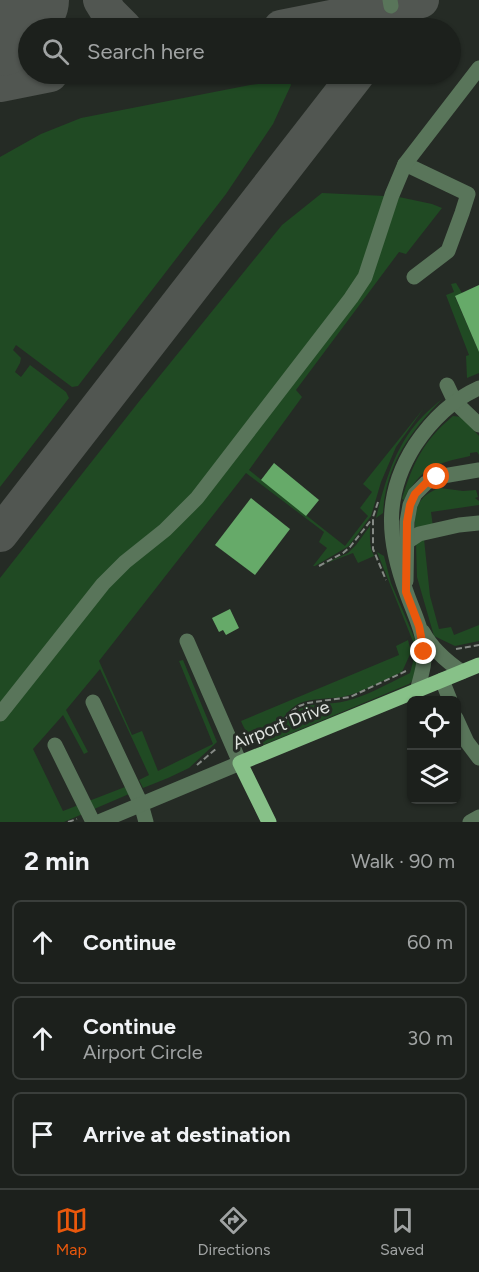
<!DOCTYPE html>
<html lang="en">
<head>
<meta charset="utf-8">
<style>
	body { margin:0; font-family:Figtree,sans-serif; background:#292d29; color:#f1f3f6 }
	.controls { position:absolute; right:18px; bottom:18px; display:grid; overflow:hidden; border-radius:9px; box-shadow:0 2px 4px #0004 }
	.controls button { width:54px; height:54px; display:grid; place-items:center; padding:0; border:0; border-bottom:2px solid #3a3e3b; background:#1c201c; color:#f1f3f6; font:30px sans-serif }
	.stop { position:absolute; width:18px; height:18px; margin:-14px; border:4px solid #ea580c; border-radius:50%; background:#fff }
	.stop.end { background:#ea580c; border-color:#fff; box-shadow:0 2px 6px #0008 }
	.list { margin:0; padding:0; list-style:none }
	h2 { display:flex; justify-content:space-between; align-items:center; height:78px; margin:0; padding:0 24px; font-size:26px }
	h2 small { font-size:20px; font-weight:400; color:#a0a3a3 }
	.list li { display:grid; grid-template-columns:39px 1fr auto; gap:18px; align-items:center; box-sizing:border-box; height:84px; margin:0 12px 12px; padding:0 12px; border:2px solid #3a3e3b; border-radius:9px }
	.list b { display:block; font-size:22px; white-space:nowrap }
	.list p { margin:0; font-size:20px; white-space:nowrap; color:#a0a3a3 }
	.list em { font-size:20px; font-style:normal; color:#a0a3a3 }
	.icon { flex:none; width:33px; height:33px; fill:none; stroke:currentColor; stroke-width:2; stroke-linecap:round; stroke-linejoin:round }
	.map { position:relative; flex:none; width:479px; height:822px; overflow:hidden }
	.search { position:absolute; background:#1c201c; box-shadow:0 2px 4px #0004; left:18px; right:18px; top:18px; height:66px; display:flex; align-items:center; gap:15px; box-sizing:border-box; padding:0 21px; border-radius:33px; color:#a0a3a3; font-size:22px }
	.sheet { height:366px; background:#1c201c }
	nav { display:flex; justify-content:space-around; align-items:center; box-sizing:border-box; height:84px; border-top:2px solid #3a3e3b; background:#1c201c; font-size:16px; color:#a0a3a3 }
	nav a { display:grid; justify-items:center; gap:3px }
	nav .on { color:#ea580c }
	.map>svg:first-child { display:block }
	.green { fill:#204a23 }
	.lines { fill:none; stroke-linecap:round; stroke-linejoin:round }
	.taxiway { stroke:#515651; stroke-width:36 }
	.runway { stroke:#515651; stroke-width:92 }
	.building { fill:#66aa69 }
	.path { stroke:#858a85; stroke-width:2; stroke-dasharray:6 3; stroke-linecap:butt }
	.minor { stroke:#59755a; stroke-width:15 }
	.major { stroke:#87c188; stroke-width:15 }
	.route { stroke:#ea580c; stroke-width:8 }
	.labels { text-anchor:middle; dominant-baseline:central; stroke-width:6; stroke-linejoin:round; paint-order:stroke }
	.street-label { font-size:18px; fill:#dfe3df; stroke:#252b25 }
</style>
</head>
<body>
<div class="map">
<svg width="479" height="822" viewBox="0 0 479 822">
	<rect width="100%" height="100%" fill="#252b25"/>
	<!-- green -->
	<g class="green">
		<polygon points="289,80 291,85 273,124 226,194 78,386 72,387 16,345 13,350 21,358 20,363 15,372 21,377 30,365 66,392 69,398 0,487 0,157 41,134 81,118 250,85"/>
		<polygon points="322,193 385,196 357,279 187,502 0,706 0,578 141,399 282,225"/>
		<polygon points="399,197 432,204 442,208 406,254 399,252 296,390 302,397 249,470 345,546 368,516 360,508 372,492 363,484 424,408 396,447 381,482 371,516 349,546 315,566 313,566 327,548 319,542 324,532 246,473 99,661 132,735 142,731 158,771 213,744 179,661 183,660 217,742 189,768 168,778 143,788 139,780 149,775 100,669 66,710 88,752 84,754 63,715 33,749 63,811 125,787 129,794 64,822 0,822 0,722 108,585 159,541 370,279"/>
		<polygon points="456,283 462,293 455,297 479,352 479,373 467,378 466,356 469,355 446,295 454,292 451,284"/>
		<path d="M 442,399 C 409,433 386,465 383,513 L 376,518 C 385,481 396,443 424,415 C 430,409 436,404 442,399 Z"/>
		<path d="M 453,416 L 462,417 L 479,436 L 479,455 L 477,452 L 470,453 L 470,456 C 435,464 422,466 404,500 L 402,499 C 413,463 423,441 453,416 Z"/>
		<path d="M 440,488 L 463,491 L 476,490 L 478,497 L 475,498 L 479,501 L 479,505 L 431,512 L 433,527 L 415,529 C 414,507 419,495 440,488 Z"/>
		<path d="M 370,526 C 370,537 369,547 374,556 L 358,563 L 353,553 L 319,566 L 348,553 L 356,545 Z"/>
		<polygon points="424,539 430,596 439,629 451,627 454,635 479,625 479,641 455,646 434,636 417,577 416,542"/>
		<polygon points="377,552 384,556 391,583 420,651 416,649"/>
		<path d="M 408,640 L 411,652 L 402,672 C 383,680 363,693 342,697 C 328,699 312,698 300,703 C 282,711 277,736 256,736 C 247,736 244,728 241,721 L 399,655 L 396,646 Z"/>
		<path d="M 420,657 L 414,679 L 409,684 L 263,745 L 257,745 L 257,742 C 286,738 280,720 300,709 C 314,702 331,705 346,701 C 367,696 387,684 406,675 L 410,673 L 414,658 Z"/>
	</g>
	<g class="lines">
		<!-- taxiway -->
		<g class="taxiway">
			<polyline points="101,0 109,13 124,28"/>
			<polyline points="281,28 421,0"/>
			<polyline points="0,84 50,74"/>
			<polyline points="0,534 357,74"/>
		</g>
		<!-- runway -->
		<polyline class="runway" points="0,30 23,0"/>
	</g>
	<!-- building -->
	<g class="building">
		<polygon points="479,285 479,352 455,296"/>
		<polygon points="274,463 319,500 306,516 261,480"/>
		<polygon points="251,498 290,529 255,575 215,545"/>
		<polygon points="230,609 239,628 226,635 223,630 219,632 212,618"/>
	</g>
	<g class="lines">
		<!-- path -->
		<g class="path">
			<polyline points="378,502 373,517 373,549 386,580"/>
			<polyline points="319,566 343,553 350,547 372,519"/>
			<polyline points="456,649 479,645"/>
			<polyline points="243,733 253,740 256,740"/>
			<polyline points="275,733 291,712 299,706 308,703 350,697 406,671"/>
			<polyline points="197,765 217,748"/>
			<polyline points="68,822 77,819"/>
		</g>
		<!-- minor -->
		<g class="minor">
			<polyline points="390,0 391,6"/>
			<polyline points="405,164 468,194 462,213 448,251 414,277"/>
			<polyline points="447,385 455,402 479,425"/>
			<polyline points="407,542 419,534 459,525 479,523"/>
			<polyline points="406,581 407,522 410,505 415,494 426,483 437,477 479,470"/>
			<path d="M 423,632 C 432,649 446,661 462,672"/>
			<polyline points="442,680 450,700"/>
			<path d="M 417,691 C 421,676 426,661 424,646 C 422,628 413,611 407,594 C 387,540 383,495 415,445 C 431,421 452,400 479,388"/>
			<polyline points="93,702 141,804 146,822"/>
			<polyline points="0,714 103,584 125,562 165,530 197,498 351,298 365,277 392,195 405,164 479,68"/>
			<polyline points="456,718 467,742 479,758"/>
			<polyline points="55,745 93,822"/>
			<polyline points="99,822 240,763 187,641"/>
			<polyline points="470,822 479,817"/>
		</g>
		<!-- major -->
		<polyline class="major" points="269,822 240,763 479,665"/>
	</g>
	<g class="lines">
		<!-- route -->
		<polyline class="route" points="424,652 419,626 406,592 407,522 410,505 415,494 426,483 437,477"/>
	</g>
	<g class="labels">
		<!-- street labels -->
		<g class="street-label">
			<text transform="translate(281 725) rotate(-22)">Airport Drive</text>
		</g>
	</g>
</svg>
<div class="controls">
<button><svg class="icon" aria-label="locate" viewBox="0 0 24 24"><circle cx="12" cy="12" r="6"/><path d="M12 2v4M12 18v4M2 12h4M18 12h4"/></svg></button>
<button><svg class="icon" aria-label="layers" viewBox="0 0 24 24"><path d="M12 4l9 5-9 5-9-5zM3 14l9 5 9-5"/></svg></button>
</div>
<div class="stop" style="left:437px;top:477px"></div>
<div class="stop end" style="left:424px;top:652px"></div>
<div class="search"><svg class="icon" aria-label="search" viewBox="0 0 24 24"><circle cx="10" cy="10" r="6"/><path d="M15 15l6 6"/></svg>Search here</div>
</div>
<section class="sheet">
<h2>2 min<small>Walk · 90 m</small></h2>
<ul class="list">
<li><svg class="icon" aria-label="ahead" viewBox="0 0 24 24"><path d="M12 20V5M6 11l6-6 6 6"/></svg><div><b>Continue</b></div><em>60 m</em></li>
<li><svg class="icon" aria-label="ahead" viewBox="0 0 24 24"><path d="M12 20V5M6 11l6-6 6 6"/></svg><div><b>Continue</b><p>Airport Circle</p></div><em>30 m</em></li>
<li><svg class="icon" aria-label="arrive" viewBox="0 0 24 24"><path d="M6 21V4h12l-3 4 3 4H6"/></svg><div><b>Arrive at destination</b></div></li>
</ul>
</section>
<nav>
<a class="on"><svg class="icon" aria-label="map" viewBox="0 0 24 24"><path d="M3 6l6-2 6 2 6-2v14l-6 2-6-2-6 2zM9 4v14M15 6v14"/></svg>Map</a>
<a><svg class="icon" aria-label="directions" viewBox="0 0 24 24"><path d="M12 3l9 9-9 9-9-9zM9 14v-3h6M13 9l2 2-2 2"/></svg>Directions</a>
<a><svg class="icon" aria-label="saved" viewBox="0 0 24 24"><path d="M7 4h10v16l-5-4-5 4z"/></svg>Saved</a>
</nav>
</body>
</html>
